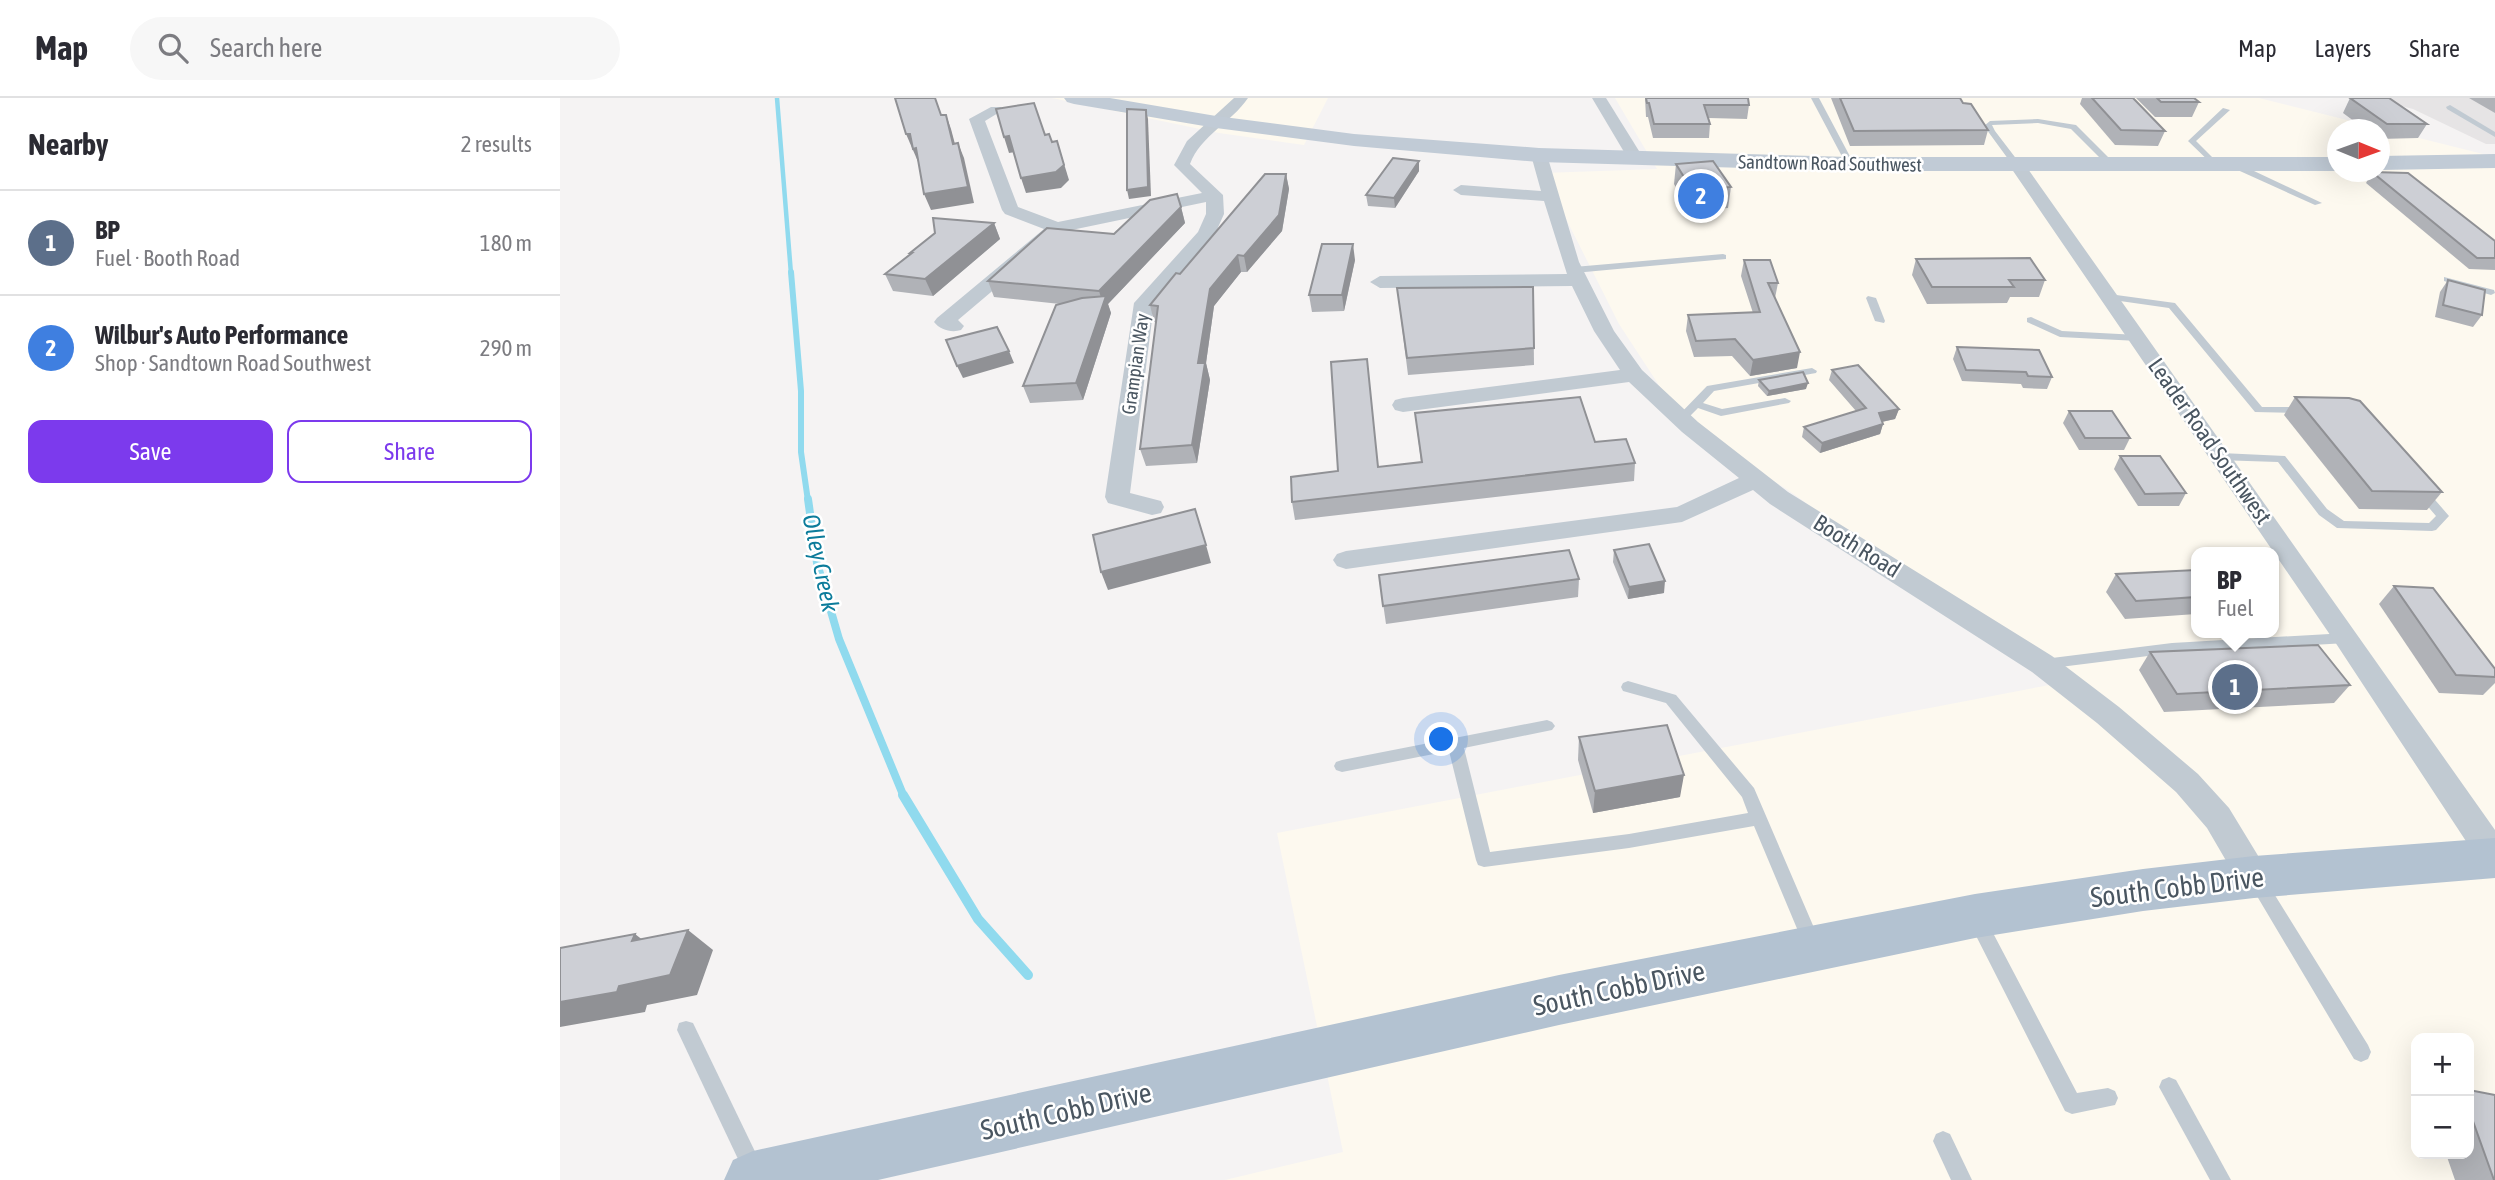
<!DOCTYPE html>
<html lang="en">
<head>
<meta charset="utf-8">
<style>
	body { margin:0; font-family:"Asap Condensed",sans-serif; background:#f7f7f7; color:#2b2b33 }
	.controls { position:absolute; right:21px; bottom:21px; display:grid; overflow:hidden; border-radius:14px; box-shadow:0 7px 28px #0002 }
	.controls button { width:63px; height:63px; display:grid; place-items:center; padding:0; border:0; border-bottom:2px solid #e1e1e2; background:#fff; color:#2b2b33; font:35px sans-serif }
	.compass { position:absolute; left:1767px; top:21px; width:63px; height:63px; border-radius:50%; background:#fff; box-shadow:0 7px 28px #0002; rotate:91deg }
	.you { position:absolute; left:882px; top:642px; width:24px; height:24px; margin:-18px; border:5px solid #fff; border-radius:50%; background:#1a73e8; box-shadow:0 0 0 10px #1a73e833 }
	.badge { display:grid; place-items:center; width:46px; height:46px; border-radius:50%; background:#7c3aed; color:#fff; font-size:23px; font-weight:700 }
	.pin { position:absolute; translate:-50% -50%; border:4px solid #fff; box-shadow:0 2px 7px #0006 }
	.popup { position:absolute; left:1631px; top:449px; width:88px; height:91px; box-sizing:border-box; display:grid; place-content:center; border-radius:14px; background:#fff; filter:drop-shadow(0 2px 5px #0005); font-size:23px; white-space:nowrap; color:#7c7c81 }
	.popup b { font-size:26px; color:#2b2b33 }
	.popup::after { content:''; position:absolute; left:50%; top:100%; margin-left:-14px; border:14px solid transparent; border-top-color:#fff }
	.list { margin:0; padding:0; list-style:none }
	h2 { display:flex; justify-content:space-between; align-items:center; height:91px; margin:0; padding:0 28px; font-size:30px }
	h2 small { font-size:23px; font-weight:400; color:#7c7c81 }
	.list li { display:grid; grid-template-columns:46px 1fr auto; gap:21px; align-items:center; box-sizing:border-box; height:105px; padding:0 28px; border-top:2px solid #e1e1e2 }
	.list b { display:block; font-size:26px; white-space:nowrap }
	.list p { margin:0; font-size:23px; white-space:nowrap; color:#7c7c81 }
	.list em { font-size:23px; font-style:normal; color:#7c7c81 }
	.actions { display:flex; gap:14px; padding:21px 28px }
	.actions a { flex:1; padding:16px 0; border:2px solid #7c3aed; border-radius:14px; text-align:center; font-size:24px; color:#7c3aed }
	.actions .main { background:#7c3aed; color:#fff }
	.icon { flex:none; width:38px; height:38px; fill:none; stroke:currentColor; stroke-width:2; stroke-linecap:round; stroke-linejoin:round }
	.map { position:relative; flex:none; width:1935px; height:1082px; overflow:hidden }
	header { display:flex; align-items:center; gap:42px; box-sizing:border-box; height:98px; padding:0 35px; background:#fff; border-bottom:2px solid #e1e1e2 }
	header strong { font-size:33px }
	nav { display:flex; gap:38px; margin-inline-start:auto; font-size:24px }
	.search { width:490px; height:63px; background:#f7f7f7; display:flex; align-items:center; gap:18px; box-sizing:border-box; padding:0 24px; border-radius:38px; color:#7c7c81; font-size:26px }
	main { display:flex }
	aside { flex:1; background:#fff }
	.map>svg:first-child { display:block }
	.commercial { fill:#fdf9ef; fill-rule:evenodd }
	.education { fill:#e6e4e5 }
	.lines { fill:none; stroke-linecap:round; stroke-linejoin:round }
	.stream-far3 { stroke:#90daee; stroke-width:4.5 }
	.stream-far2 { stroke:#90daee; stroke-width:6 }
	.stream-far1 { stroke:#90daee; stroke-width:8 }
	.stream { stroke:#90daee; stroke-width:10 }
	.lane { fill:#c1cad2; fill-rule:evenodd }
	.street { fill:#c1cad2; fill-rule:evenodd }
	.secondary { fill:#c1cbd6; fill-rule:evenodd }
	.primary { fill:#b3c2d1; fill-rule:evenodd }
	.wall { fill:#b0b2b7 }
	.shaded-wall { fill:#909195 }
	.building { fill:#cdcfd5; stroke:#909195; stroke-width:2 }
	.labels { text-anchor:middle; dominant-baseline:central; stroke-width:5; stroke-linejoin:round; paint-order:stroke }
	.far-street-label { font-size:19px; fill:#4a5661; stroke:#fff }
	.street-label { font-size:23px; fill:#4a5661; stroke:#fff }
	.water-label { font-size:24px; font-style:italic; fill:#0c7c9b; stroke:#fff }
	.near-street-label { font-size:28px; fill:#4a5661; stroke:#fff }
</style>
</head>
<body>
<header>
<strong>Map</strong>
<div class="search"><svg class="icon" aria-label="search" viewBox="0 0 24 24"><circle cx="10" cy="10" r="6"/><path d="M15 15l6 6"/></svg>Search here</div>
<nav><a>Map</a><a>Layers</a><a>Share</a></nav>
</header>
<main>
<aside>
<h2>Nearby<small>2 results</small></h2>
<ul class="list">
<li><span class="badge" style="background:#5c6f8a">1</span><div><b>BP</b><p>Fuel · Booth Road</p></div><em>180 m</em></li>
<li><span class="badge" style="background:#3f7fe0">2</span><div><b>Wilbur's Auto Performance</b><p>Shop · Sandtown Road Southwest</p></div><em>290 m</em></li>
</ul>
<div class="actions"><a class="main">Save</a><a>Share</a></div>
</aside>
<div class="map">
<svg width="1935" height="1082" viewBox="0 0 1935 1082">
	<rect width="100%" height="100%" fill="#f5f3f3"/>
	<!-- commercial -->
	<g class="commercial">
		<polygon points="492,0 768,0 744,47 659,35"/>
		<path d="M 1055,0 L 1699,0 L 1935,59 L 1935,1082 L 665,1082 L 783,1054 L 717,735 L 1500,585 L 1228,392 L 1125,327 L 1059,226 L 983,75 L 1097,71 ZM 1778,32 L 1820,32 L 1820,74 L 1778,74 ZM 1636,454 L 1714,454 L 1714,535 L 1636,535 ZM 1856,940 L 1909,940 L 1909,1056 L 1856,1056 Z"/>
	</g>
	<!-- education -->
	<polygon class="education" points="1810,0 1935,0 1935,46 1926,46 1853,11"/>
	<g class="lines">
		<!-- stream-far3 -->
		<polyline class="stream-far3" points="217,0 231,176"/>
		<!-- stream-far2 -->
		<polyline class="stream-far2" points="231,174 241,293 241,354 248,403"/>
		<!-- stream-far1 -->
		<polyline class="stream-far1" points="248,401 257,465 279,541 344,699"/>
		<!-- stream -->
		<polyline class="stream" points="343,697 418,821 468,877"/>
		<!-- lane -->
		<g class="lane">
			<polygon points="1251,0 1259,0 1294,66 1293,68 1286,66"/>
			<polygon points="1890,7 1935,34 1935,39 1887,11 1886,9"/>
			<polygon points="1663,10 1670,12 1636,43 1659,66 1659,70 1656,70 1628,43"/>
			<polygon points="1478,21 1516,27 1557,68 1550,70 1511,31 1478,25 1432,27 1435,33 1461,67 1454,69 1424,28 1430,23"/>
			<polygon points="1671,65 1677,65 1762,105 1755,107 1671,69"/>
			<polygon points="1163,156 1166,157 1166,161 1014,175 1009,172 1014,169"/>
			<polygon points="1884,179 1934,192 1935,195 1931,197 1884,183"/>
			<polygon points="1549,196 1615,205 1702,309 1744,309 1750,312 1744,315 1695,314 1609,210 1546,201 1544,199"/>
			<polygon points="1308,198 1316,200 1325,223 1324,225 1315,223 1306,200"/>
			<polygon points="1471,219 1502,233 1578,237 1583,240 1578,243 1500,239 1467,224 1467,220"/>
			<polygon points="1252,270 1257,273 1256,275 1154,293 1143,305 1162,311 1225,300 1231,303 1229,305 1161,318 1138,310 1125,323 1117,323 1115,321 1147,288"/>
			<polygon points="1661,355 1725,358 1767,411 1784,423 1869,425 1876,418 1853,391 1859,387 1863,388 1889,418 1876,432 1872,433 1777,430 1759,417 1718,364 1657,362 1657,356"/>
			<polygon points="1787,535 1794,540 1787,545 1612,555 1484,571 1479,570 1477,566 1479,562 1484,561 1612,545"/>
			<polygon points="1068,583 1116,597 1194,690 1261,846 1258,852 1252,854 1246,852 1194,728 1069,750 924,769 918,767 916,762 889,653 782,674 776,672 774,668 776,664 782,662 987,622 992,624 995,628 992,632 904,650 930,754 1069,736 1188,715 1182,699 1106,605 1063,593 1061,589 1063,585"/>
			<polygon points="1697,775 1703,778 1808,947 1811,954 1808,961 1801,964 1794,961 1691,788 1688,783 1691,778"/>
			<polygon points="1417,814 1423,816 1517,995 1548,990 1555,993 1558,1000 1555,1007 1512,1016 1505,1013 1408,822 1411,816"/>
			<polygon points="126,923 133,925 201,1066 204,1073 201,1080 187,1080 117,932 119,925"/>
			<polygon points="1609,979 1616,982 1671,1082 1650,1082 1599,989 1602,982"/>
			<polygon points="1383,1033 1390,1036 1412,1082 1391,1082 1373,1043 1376,1036"/>
		</g>
		<!-- street -->
		<g class="street">
			<path d="M 674,0 L 688,0 C 671,25 641,37 630,66 L 663,97 L 664,116 L 655,136 L 594,206 L 570,395 L 601,403 L 604,409 L 601,415 L 592,417 L 548,405 L 545,399 L 574,205 L 638,134 L 646,116 L 646,104 L 502,134 L 398,222 L 404,228 L 401,232 C 392,235 380,232 374,224 L 377,220 L 484,131 L 445,116 L 442,112 L 409,21 L 431,9 L 441,9 L 443,12 L 425,23 L 458,109 L 498,124 L 642,95 L 614,67 L 627,43 Z"/>
			<polygon points="1032,0 1046,0 1084,61 1082,64 1070,64"/>
			<polygon points="979,52 987,57 1019,164 1054,233 1082,272 1138,324 1228,394 1492,558 1559,609 1638,676 1669,710 1711,779 1706,790 1694,794 1682,790 1647,730 1616,694 1537,625 1472,574 1210,406 1193,392 1122,424 786,471 777,468 773,462 777,456 786,453 1117,409 1179,380 1122,334 1069,284 843,314 835,312 832,307 835,302 843,300 1060,272 1034,233 1012,188 820,190 810,184 820,178 1007,176 984,103 901,97 893,92 901,87 981,93 971,57"/>
			<polygon points="1457,62 1463,64 1935,732 1935,774 1923,769 1777,547 1449,67"/>
		</g>
		<!-- secondary -->
		<g class="secondary">
			<polygon points="504,0 550,0 656,18 794,36 979,50 1290,59 1778,59 1778,73 1290,73 979,64 794,48 656,30 514,6 507,4"/>
			<polygon points="1935,56 1935,70 1820,72 1820,58"/>
		</g>
		<!-- primary -->
		<polygon class="primary" points="1935,740 1935,780 1694,800 1583,813 1415,840 999,927 318,1082 164,1082 173,1062 193,1053 999,877 1415,796 1583,771 1694,758"/>
	</g>
	<!-- wall -->
	<g class="wall">
		<polygon points="1085,0 1188,0 1189,7 1187,21 1149,20 1150,26 1149,40 1093,40 1088,19 1086,19"/>
		<polygon points="1271,0 1400,0 1403,5 1428,32 1424,47 1290,48"/>
		<polygon points="1522,0 1573,0 1605,33 1598,48 1555,47 1520,6"/>
		<polygon points="1576,0 1634,0 1639,4 1632,19 1595,19"/>
		<polygon points="1790,0 1867,26 1858,40 1819,41 1819,32 1806,32 1783,15"/>
		<polygon points="1909,0 1935,0 1935,15"/>
		<polygon points="859,63 859,73 835,110 808,108 806,97"/>
		<polygon points="1116,66 1171,89 1168,110 1129,113 1114,86"/>
		<polygon points="1812,74 1935,143 1935,172 1909,171 1806,85"/>
		<polygon points="726,76 729,91 722,133 687,174 681,174 654,208 646,265 650,282 637,365 586,368 580,351 596,224 594,224 590,207 620,176"/>
		<polygon points="621,109 625,125 548,206 551,215 523,302 470,305 463,288 500,206 434,199 428,183 554,136"/>
		<polygon points="434,125 440,141 373,198 333,193 325,176 350,156 350,155"/>
		<polygon points="1356,161 1485,182 1479,199 1450,199 1447,205 1367,206 1352,177"/>
		<polygon points="795,162 784,213 752,214 749,197"/>
		<polygon points="1184,162 1218,185 1215,200 1237,270 1190,278 1172,258 1134,259 1126,233 1128,217 1193,215 1181,178"/>
		<polygon points="1888,182 1922,217 1913,229 1875,219 1880,194"/>
		<polygon points="973,189 974,267 848,277 837,190"/>
		<polygon points="1397,249 1492,279 1487,291 1463,290 1461,286 1402,283 1393,261"/>
		<polygon points="1272,272 1339,311 1335,321 1322,324 1323,326 1320,336 1260,355 1242,339 1244,329 1296,313 1269,282"/>
		<polygon points="1199,282 1246,291 1207,298 1198,288"/>
		<polygon points="1735,299 1882,394 1867,412 1799,411 1724,317"/>
		<polygon points="1509,313 1570,340 1564,352 1519,352 1503,325"/>
		<polygon points="855,315 1035,344 1075,365 1074,383 735,422 732,404 818,369 861,364"/>
		<polygon points="1560,358 1626,395 1619,408 1578,408 1554,371"/>
		<polygon points="1054,452 1104,495 1068,501 1053,464"/>
		<polygon points="1636,472 1636,516 1565,521 1546,494 1556,476"/>
		<polygon points="819,477 1019,481 1018,499 826,526"/>
		<polygon points="1834,488 1935,571 1935,585 1923,597 1879,595 1819,506"/>
		<polygon points="1590,554 1790,587 1774,605 1604,614 1579,572"/>
		<polygon points="1019,639 1120,699 1033,715 1018,662"/>
		<polygon points="1909,992 1935,1082 1895,1082 1886,1056 1909,1056"/>
	</g>
	<!-- shaded-wall -->
	<g class="shaded-wall">
		<polygon points="586,12 588,21 591,98 569,101 567,92"/>
		<polygon points="386,17 391,31 399,61 393,46"/>
		<polygon points="346,36 350,36 362,66 359,66"/>
		<polygon points="449,38 455,54 449,55 444,39"/>
		<polygon points="497,43 509,82 501,90 466,95 461,80"/>
		<polygon points="398,45 404,60 414,105 371,112 364,96"/>
		<polygon points="859,63 859,73 835,110 834,100"/>
		<polygon points="726,76 729,91 722,133 687,174 684,158"/>
		<polygon points="621,109 625,125 548,206 551,215 523,302 516,285 543,206 539,193"/>
		<polygon points="434,125 440,141 373,198 365,181"/>
		<polygon points="793,146 795,162 784,213 782,197"/>
		<polygon points="678,157 681,174 654,208 646,265 650,282 637,365 632,347 638,265 650,191"/>
		<polygon points="449,253 454,265 403,280 397,268"/>
		<polygon points="1240,254 1237,270 1190,278 1193,262"/>
		<polygon points="1248,285 1246,291 1207,298 1209,293"/>
		<polygon points="1339,311 1335,321 1316,325 1319,315"/>
		<polygon points="1323,326 1320,336 1260,355 1262,345"/>
		<polygon points="646,447 651,465 548,492 541,474"/>
		<polygon points="1105,483 1104,495 1068,501 1069,489"/>
		<polygon points="1124,677 1120,699 1033,715 1035,693"/>
		<polygon points="128,832 153,852 137,897 87,907 85,914 0,929 0,904"/>
		<polygon points="75,836 102,857 72,843"/>
	</g>
	<!-- building -->
	<g class="building">
		<polygon points="335,0 375,0 381,17 386,17 393,46 398,45 408,89 364,96 356,50 353,51 350,36 346,36"/>
		<polygon points="1086,0 1188,0 1189,7 1144,7 1150,26 1094,26 1089,5 1087,5"/>
		<polygon points="1280,0 1400,0 1403,5 1411,6 1428,32 1294,33"/>
		<polygon points="1532,0 1573,0 1605,33 1561,32"/>
		<polygon points="1597,0 1634,0 1639,4 1601,4"/>
		<polygon points="1790,0 1829,0 1867,26 1827,26"/>
		<polygon points="474,5 485,37 489,36 492,44 497,43 504,67 496,74 461,80 449,38 444,39 436,11"/>
		<polygon points="567,11 586,12 588,89 567,92"/>
		<polygon points="833,60 859,63 834,100 806,97"/>
		<polygon points="1153,63 1171,89 1132,92 1116,66"/>
		<polygon points="1812,74 1848,75 1935,143 1935,160 1917,160"/>
		<polygon points="705,76 726,76 719,117 684,158 678,157 650,191 638,265 645,265 632,347 580,351 598,208 590,207 616,175 620,176"/>
		<polygon points="617,96 621,109 539,193 428,183 487,130 554,136 590,102"/>
		<polygon points="373,120 434,125 365,181 325,176 352,155 350,155 375,135"/>
		<polygon points="762,146 793,146 782,197 749,197"/>
		<polygon points="1470,160 1485,182 1449,182 1454,189 1372,189 1356,161"/>
		<polygon points="1184,162 1210,162 1218,185 1208,185 1240,254 1193,262 1175,241 1136,243 1128,217 1200,214"/>
		<polygon points="1888,182 1925,192 1922,217 1883,207"/>
		<polygon points="973,189 974,250 847,260 837,190"/>
		<polygon points="546,198 516,285 463,288 496,207 522,200"/>
		<polygon points="437,229 449,253 397,268 386,242"/>
		<polygon points="1397,249 1479,252 1492,279 1468,278 1466,274 1406,272"/>
		<polygon points="807,261 818,369 862,364 855,315 1020,299 1035,344 1066,341 1075,365 732,404 731,379 778,373 771,264"/>
		<polygon points="1298,267 1339,311 1319,315 1323,326 1262,345 1244,329 1306,310 1272,272"/>
		<polygon points="1243,274 1248,285 1209,293 1199,282"/>
		<polygon points="1735,299 1789,300 1800,303 1882,394 1812,393"/>
		<polygon points="1509,313 1552,313 1570,340 1525,340"/>
		<polygon points="1560,358 1600,358 1626,395 1585,396"/>
		<polygon points="635,411 646,447 541,474 533,437"/>
		<polygon points="1089,446 1105,483 1069,489 1054,452"/>
		<polygon points="1009,452 1019,481 823,508 819,477"/>
		<polygon points="1636,472 1636,499 1576,503 1556,476"/>
		<polygon points="1834,488 1873,490 1935,571 1935,579 1896,577"/>
		<polygon points="1758,547 1790,587 1617,596 1590,554"/>
		<polygon points="1107,627 1124,677 1035,693 1019,639"/>
		<polygon points="128,832 110,877 59,888 57,894 0,904 0,850 75,836 72,843"/>
		<polygon points="1909,992 1935,997 1935,1082 1934,1082 1909,1012"/>
	</g>
	<g class="labels">
		<!-- far-street labels -->
		<g class="far-street-label">
			<text transform="translate(1270 65) rotate(1)">Sandtown Road Southwest</text>
			<text transform="translate(575 266) rotate(-82)">Grampian Way</text>
		</g>
		<!-- street labels -->
		<g class="street-label">
			<text transform="translate(1650 343) rotate(55)">Leader Road Southwest</text>
			<text transform="translate(1297 448) rotate(32)">Booth Road</text>
		</g>
		<!-- water labels -->
		<g class="water-label">
			<text transform="translate(261 465) rotate(78)">Olley Creek</text>
		</g>
		<!-- near-street labels -->
		<g class="near-street-label">
			<text transform="translate(1617 789) rotate(-7)">South Cobb Drive</text>
			<text transform="translate(1059 890) rotate(-12)">South Cobb Drive</text>
			<text transform="translate(506 1013) rotate(-13)">South Cobb Drive</text>
		</g>
	</g>
</svg>
<div class="controls">
<button>+</button>
<button>−</button>
</div>
<svg class="compass" viewBox="-18 -18 36 36"><path d="M0-13l5 13h-10z" fill="#e53935"/><path d="M0 13l5-13h-10z" fill="#7c7c81"/></svg>
<div class="you"></div>
<div class="pin badge" style="left:1675px;top:589px;background:#5c6f8a">1</div>
<div class="popup"><b>BP</b>Fuel</div>
<div class="pin badge" style="left:1141px;top:98px;background:#3f7fe0">2</div>
</div>
</main>
</body>
</html>
